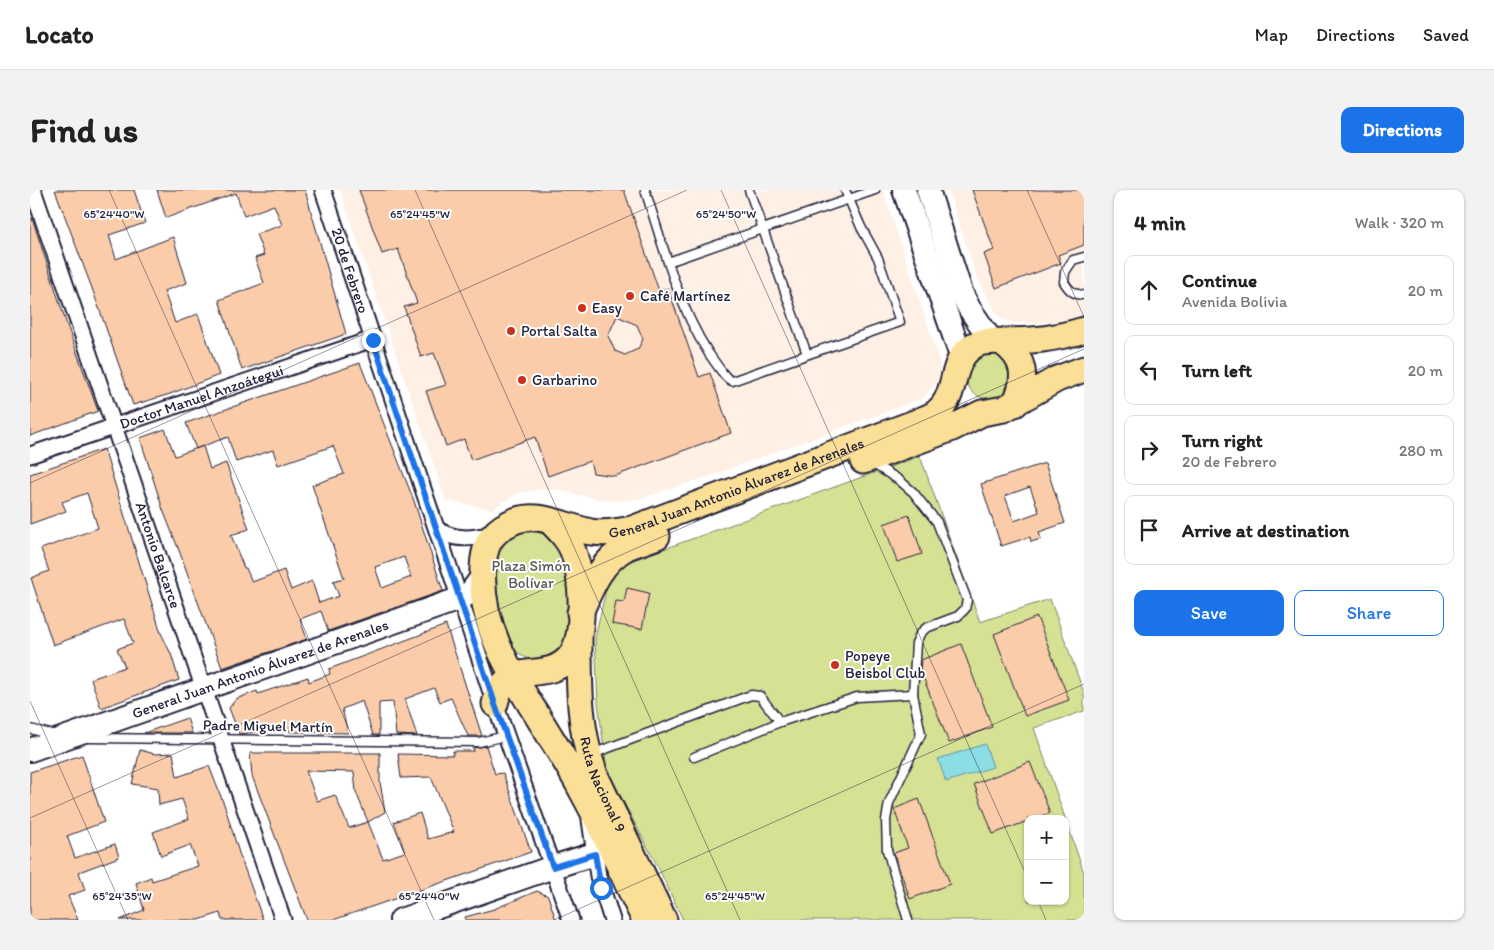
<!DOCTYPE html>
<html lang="en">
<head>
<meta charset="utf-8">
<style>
	body { margin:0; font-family:Itim,sans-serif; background:#f2f2f2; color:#222 }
	.controls { position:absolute; right:15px; bottom:15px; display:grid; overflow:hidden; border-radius:10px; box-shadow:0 1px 4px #0004 }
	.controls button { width:45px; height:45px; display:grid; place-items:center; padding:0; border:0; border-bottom:1px solid #e0e0e0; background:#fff; color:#222; font:25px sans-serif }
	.stop { position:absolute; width:15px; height:15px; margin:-11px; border:4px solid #1a73e8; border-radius:50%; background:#fff }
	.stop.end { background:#1a73e8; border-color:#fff; box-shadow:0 1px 5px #0008 }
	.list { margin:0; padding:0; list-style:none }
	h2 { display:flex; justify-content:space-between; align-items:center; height:65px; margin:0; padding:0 20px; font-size:21px }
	h2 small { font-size:16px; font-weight:400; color:#767676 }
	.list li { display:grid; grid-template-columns:32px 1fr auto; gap:15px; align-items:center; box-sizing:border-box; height:70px; margin:0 10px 10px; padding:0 10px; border:1px solid #e0e0e0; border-radius:10px }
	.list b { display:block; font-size:19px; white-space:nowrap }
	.list p { margin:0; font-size:16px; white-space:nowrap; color:#767676 }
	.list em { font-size:16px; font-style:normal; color:#767676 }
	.actions { display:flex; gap:10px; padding:15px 20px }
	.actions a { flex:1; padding:11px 0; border:1px solid #1a73e8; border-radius:10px; text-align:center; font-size:18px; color:#1a73e8 }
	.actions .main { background:#1a73e8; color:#fff }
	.icon { flex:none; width:28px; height:28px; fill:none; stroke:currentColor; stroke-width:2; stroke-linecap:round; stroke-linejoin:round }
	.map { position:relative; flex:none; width:1054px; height:730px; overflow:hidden; border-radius:10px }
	header { display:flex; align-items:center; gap:30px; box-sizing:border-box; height:70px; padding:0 25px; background:#fff; border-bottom:1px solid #e0e0e0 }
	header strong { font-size:24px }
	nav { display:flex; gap:28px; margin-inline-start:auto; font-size:18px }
	.intro { display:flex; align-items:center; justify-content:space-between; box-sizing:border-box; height:120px; padding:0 30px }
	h1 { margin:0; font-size:35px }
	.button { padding:12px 22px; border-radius:10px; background:#1a73e8; color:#fff; font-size:18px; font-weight:700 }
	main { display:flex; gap:30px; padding:0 30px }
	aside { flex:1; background:#fff; border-radius:10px; box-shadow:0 1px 4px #0004 }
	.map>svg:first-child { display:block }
	.built { fill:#fef0e5 }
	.green { fill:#d6e194; stroke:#7c8268; fill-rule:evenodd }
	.water { fill:#8cdee5; stroke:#6293a1 }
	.building { fill:#fbcca9; stroke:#22223b; fill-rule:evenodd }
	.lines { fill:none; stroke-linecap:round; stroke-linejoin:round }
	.lane-casing { stroke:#22223b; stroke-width:11 }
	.street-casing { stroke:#22223b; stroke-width:19 }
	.secondary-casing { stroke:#22223b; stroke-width:26 }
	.primary-casing { stroke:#22223b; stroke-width:29 }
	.lane { stroke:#fff; stroke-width:8 }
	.street { stroke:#fff; stroke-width:15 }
	.secondary { stroke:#fff; stroke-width:22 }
	.primary { stroke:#fbdf96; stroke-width:25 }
	.route { stroke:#1a73e8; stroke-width:6 }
	.ticks { fill:none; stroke:#22223b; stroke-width:1; stroke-opacity:0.45 }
	.poi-dot { fill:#c8321e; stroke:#fff; stroke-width:2 }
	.labels { text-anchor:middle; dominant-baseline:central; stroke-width:4; stroke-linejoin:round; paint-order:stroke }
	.street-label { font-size:15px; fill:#22223b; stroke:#fff }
	.poi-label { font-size:15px; fill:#22223b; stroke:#fff; text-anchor:start }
	.park-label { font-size:15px; fill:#585b56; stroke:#fff }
	.ticks-label { font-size:12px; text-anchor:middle; fill:#22223b; stroke:#fff; stroke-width:4; stroke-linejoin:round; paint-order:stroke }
</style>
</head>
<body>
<header>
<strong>Locato</strong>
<nav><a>Map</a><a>Directions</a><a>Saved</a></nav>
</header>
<div class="intro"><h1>Find us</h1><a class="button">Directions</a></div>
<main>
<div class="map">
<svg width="1054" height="730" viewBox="0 0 1054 730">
	<rect width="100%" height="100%" fill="#fff"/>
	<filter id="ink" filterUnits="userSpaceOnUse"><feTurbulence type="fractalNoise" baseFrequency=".02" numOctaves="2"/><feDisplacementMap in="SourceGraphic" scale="10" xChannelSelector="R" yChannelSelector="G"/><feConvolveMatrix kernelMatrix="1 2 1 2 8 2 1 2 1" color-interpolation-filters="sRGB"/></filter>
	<g filter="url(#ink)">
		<!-- built -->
		<g class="built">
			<polygon points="310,0 853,0 907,163 910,174 910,183 906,192 894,208 674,288 612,308 588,311 568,309 529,300 510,299 490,303 472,312 463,319 416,311"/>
			<polygon points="918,0 1054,0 1054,125 1029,131 1009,133 985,133 972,130 965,121 946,85"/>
		</g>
		<!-- green -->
		<g class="green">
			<circle cx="959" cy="186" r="23"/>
			<path d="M 890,266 L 950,432 L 1020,409 L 1054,503 L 1054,521 L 1004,538 L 1054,683 L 1054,730 L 653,730 L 628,677 L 577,581 L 568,513 L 565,447 L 577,396 L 590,375 ZM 998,629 L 1035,629 L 1035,711 L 998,711 Z"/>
			<path d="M 496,341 L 505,341 L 523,348 L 536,373 L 540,438 L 537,449 L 527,465 C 518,468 508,472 497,468 C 491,466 484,459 480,453 C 472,438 462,384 466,367 C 467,362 471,353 475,350 C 481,344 489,343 496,341 Z"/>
		</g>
		<!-- water -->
		<polygon class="water" points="955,554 963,577 916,592 908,569"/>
		<!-- building -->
		<g class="building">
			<polygon points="25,0 104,0 115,33 79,45 86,69 143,47 157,93 134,101 140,118 145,133 168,124 189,185 140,204 103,215 63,101"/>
			<polygon points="127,0 275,0 316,144 212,180 189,110 234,93 225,68 234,65 226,44 252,35 244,15 214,26 206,3 136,28"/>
			<path d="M 329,0 L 594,0 L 629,101 L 638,98 L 669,187 L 680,183 L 701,243 L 585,286 L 563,283 L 560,271 L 518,286 L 505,247 L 441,270 L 434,249 L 416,256 L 396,201 L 416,195 L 404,163 L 391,167 L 374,117 L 387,113 L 368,59 L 352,64 ZM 587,126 L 607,135 L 613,149 L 608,159 L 595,165 L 585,161 L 578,146 Z"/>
			<polygon points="942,0 1054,0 1054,55 1028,65 1031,73 966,98 954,64 964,60"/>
			<polygon points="2,28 37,135 68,221 0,246 0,29"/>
			<path d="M 330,173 L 384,311 L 413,401 L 298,441 L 291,421 L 270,429 L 277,449 L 192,478 L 150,363 L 133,320 L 110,248 L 135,239 L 145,266 L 173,256 L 166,259 L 156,233 ZM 198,247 L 206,272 L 243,260 L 248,275 L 303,256 L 314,284 L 282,295 L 314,388 L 303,391 L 309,406 L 289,413 L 282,391 L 261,400 L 254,380 L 222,392 L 216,378 L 214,378 L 201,345 L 219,339 L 196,273 L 180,279 L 173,256 ZM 374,367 L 381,387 L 352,398 L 345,377 Z"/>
			<polygon points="74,259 131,443 141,464 149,490 71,518 61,489 95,477 87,459 103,453 94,429 23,455 1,388 19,381 11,359 68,338 57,303 32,312 36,321 0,334 0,284"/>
			<path d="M 1015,273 L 1035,333 L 1009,342 L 1011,349 L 1001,352 L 1000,347 L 971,356 L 951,294 ZM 1000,297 L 1009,322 L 984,331 L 975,306 Z"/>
			<polygon points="879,325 892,364 867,372 854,334"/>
			<polygon points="597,398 619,403 612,439 582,434 586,411 594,412"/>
			<polygon points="1007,427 1039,510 995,526 964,444"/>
			<polygon points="416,435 452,546 438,546 421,508 410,512 404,498 375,509 387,546 366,545 363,512 349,513 349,545 343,545 332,511 312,519 318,543 260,542 258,538 209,544 199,518 206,509 227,501 228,504 278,487 279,492 300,484 299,479"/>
			<polygon points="931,454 962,537 919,553 890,479 891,470"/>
			<polygon points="157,528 162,543 114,543"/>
			<path d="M 456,556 L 465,584 L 473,583 L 501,662 L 303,730 L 277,730 L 222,586 L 220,563 L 350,563 L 350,592 L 355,622 L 338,632 L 353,669 L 375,662 L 364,632 L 390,623 L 398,649 L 424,642 L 401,587 L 371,588 L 368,564 L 423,565 L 423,561 L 444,561 L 443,558 ZM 276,581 L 324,582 L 326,602 L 338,632 L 319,638 L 305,605 L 287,611 Z"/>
			<polygon points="110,560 125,564 143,563 147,587 179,576 195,617 209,663 233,730 192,730 190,723 169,730 90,730 114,720 106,693 121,687 122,691 168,676 160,655 131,666 123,642 159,629 152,609 129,615 128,598 102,594"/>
			<polygon points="52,565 74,632 37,646 45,668 85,654 89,667 49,682 55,700 38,706 48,730 0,730 0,582"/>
			<polygon points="1000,572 1020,623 1004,629 998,629 998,631 963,644 944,594"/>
			<polygon points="889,609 920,694 880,709 864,663 878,658 864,619"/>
			<polygon points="507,701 518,706 526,730 435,730 435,727 464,719"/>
		</g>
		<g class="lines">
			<defs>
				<g id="lane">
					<path d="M 615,0 C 635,60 650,127 689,178 C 693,183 696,189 702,191 L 870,132 L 848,68 L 831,37 L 815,0"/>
					<polyline points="719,0 777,164"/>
					<path d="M 1054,67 L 1043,70 L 1035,82 L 1034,92 C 1039,100 1044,105 1054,105"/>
					<polyline points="638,72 845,0"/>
					<polyline points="842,273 869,290 883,302 907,332 937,410 935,419 928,426 896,438 890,444 886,453 883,504 891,544 859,613 856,630 857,660 878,730"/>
					<polyline points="0,539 25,545"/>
					<polyline points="58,548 449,552 476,546"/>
					<polyline points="562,564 721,505 730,506 750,532"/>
					<polyline points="664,567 750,532 827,507 883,504"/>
				</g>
				<g id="street">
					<path id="s1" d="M 3,0 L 253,730"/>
					<path id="s2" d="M 293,0 L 465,514 L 541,730"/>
					<path id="s3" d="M 0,265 L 343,149"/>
					<path d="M 407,339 C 425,352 444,348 465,344"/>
					<polyline points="560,630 568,686 582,730"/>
				</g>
				<g id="secondary">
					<polyline points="874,0 931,166"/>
					<polyline points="898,0 931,102 939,118 961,150"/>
					<path id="s4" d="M 0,560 L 429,409 L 440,403 L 452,387"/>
					<polyline points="371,730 523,677 580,659"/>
				</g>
				<g id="primary">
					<path d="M 972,152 C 996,169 997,188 985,214"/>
					<polyline points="833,271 920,239 952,223 974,219 1027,189 1054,179"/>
					<path d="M 550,423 C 561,397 571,371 597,357 C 607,353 617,350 627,346"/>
					<path id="s5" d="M 549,449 C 549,496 549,540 565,585 L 634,730"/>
					<path d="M 465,514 C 475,466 515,495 539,468 C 557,448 552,388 544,364 C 540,351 530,341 520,331"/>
					<path id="s6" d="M 615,730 C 595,690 578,649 557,610 C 546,589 534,568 521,548 C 490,496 448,442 453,378 C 454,356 460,343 480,333 C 506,319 535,337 561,342 C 575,344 588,342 602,339 L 887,232 C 893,229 902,227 907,222 C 927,207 920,174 939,159 C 950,149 961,152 975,151 C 988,151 1000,150 1013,149 C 1027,147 1041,144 1054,140"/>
				</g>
			</defs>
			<!-- lane casing -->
			<use href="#lane" class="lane-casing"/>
			<!-- street casing -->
			<use href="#street" class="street-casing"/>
			<!-- secondary casing -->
			<use href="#secondary" class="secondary-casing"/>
			<!-- primary casing -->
			<use href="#primary" class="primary-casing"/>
			<!-- lane -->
			<use href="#lane" class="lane"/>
			<!-- street -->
			<use href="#street" class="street"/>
			<!-- secondary -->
			<use href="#secondary" class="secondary"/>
			<!-- primary -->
			<use href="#primary" class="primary"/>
		</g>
	</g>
	<g class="lines" filter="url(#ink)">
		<!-- route -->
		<polyline class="route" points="343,150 465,514 523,677 565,664 571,698"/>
	</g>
	<!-- ticks -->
	<path class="ticks" d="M 79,0 L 404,730M 385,0 L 710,730M 691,0 L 998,689M 997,0 L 1054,127M 0,293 L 657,0M 0,511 L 98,730M 0,628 L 1054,159M 1008,711 L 1016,730M 524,730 L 1054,494"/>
	<!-- markers -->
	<g class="poi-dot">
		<circle cx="600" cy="106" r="5"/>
		<circle cx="552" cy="118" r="5"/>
		<circle cx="481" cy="141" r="5"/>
		<circle cx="492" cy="190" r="5"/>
		<circle cx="805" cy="475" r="5"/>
	</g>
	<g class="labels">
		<!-- street labels -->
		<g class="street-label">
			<text stroke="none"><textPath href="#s2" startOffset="85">20 de Febrero</textPath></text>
			<text stroke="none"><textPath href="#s3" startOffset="181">Doctor Manuel Anzoátegui</textPath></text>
			<text stroke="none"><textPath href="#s6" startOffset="684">General Juan Antonio Álvarez de Arenales</textPath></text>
			<text stroke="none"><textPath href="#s1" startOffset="386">Antonio Balcarce</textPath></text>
			<text stroke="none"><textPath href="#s4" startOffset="244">General Juan Antonio Álvarez de Arenales</textPath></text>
			<text transform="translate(238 536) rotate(1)">Padre Miguel Martín</text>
			<text stroke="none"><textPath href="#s5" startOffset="149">Ruta Nacional 9</textPath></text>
		</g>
		<!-- poi labels -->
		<g class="poi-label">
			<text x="610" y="106">Café Martínez</text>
			<text x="562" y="118">Easy</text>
			<text x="491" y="141">Portal Salta</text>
			<text x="502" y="190">Garbarino</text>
			<text x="815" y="466">Popeye<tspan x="815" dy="17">Beisbol Club</tspan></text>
		</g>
		<!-- park labels -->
		<g class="park-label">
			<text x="501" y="376">Plaza Simón<tspan x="501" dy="17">Bolívar</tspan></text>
		</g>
	</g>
	<g class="ticks-label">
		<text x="84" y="28">65°24'40"W</text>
		<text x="390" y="28">65°24'45"W</text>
		<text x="696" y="28">65°24'50"W</text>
		<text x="92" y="710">65°24'35"W</text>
		<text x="399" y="710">65°24'40"W</text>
		<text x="705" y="710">65°24'45"W</text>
	</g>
</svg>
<div class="controls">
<button>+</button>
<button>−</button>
</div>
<div class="stop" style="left:571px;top:698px"></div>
<div class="stop end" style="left:343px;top:150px"></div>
</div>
<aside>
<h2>4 min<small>Walk · 320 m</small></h2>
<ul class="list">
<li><svg class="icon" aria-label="ahead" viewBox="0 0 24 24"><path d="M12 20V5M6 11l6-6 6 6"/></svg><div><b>Continue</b><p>Avenida Bolivia</p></div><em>20 m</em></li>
<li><svg class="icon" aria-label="left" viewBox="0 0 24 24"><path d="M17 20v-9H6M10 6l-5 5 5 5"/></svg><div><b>Turn left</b></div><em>20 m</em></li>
<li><svg class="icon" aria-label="right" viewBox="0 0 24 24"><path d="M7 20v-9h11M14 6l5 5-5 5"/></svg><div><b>Turn right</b><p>20 de Febrero</p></div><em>280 m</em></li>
<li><svg class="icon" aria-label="arrive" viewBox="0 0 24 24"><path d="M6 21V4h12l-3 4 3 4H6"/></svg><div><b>Arrive at destination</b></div></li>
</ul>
<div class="actions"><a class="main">Save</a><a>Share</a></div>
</aside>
</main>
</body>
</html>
